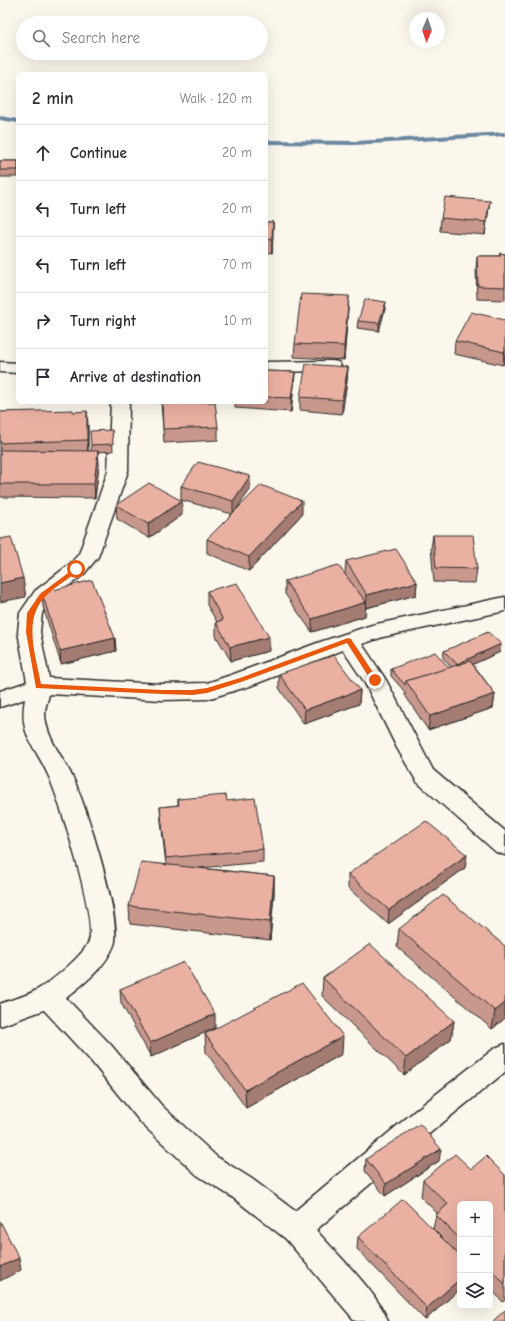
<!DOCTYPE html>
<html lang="en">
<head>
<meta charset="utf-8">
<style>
	body { margin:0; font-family:"Comic Neue",sans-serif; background:#f2f2f3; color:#2b2b33 }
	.controls { position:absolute; right:12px; bottom:12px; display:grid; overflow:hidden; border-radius:6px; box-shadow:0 4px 16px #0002 }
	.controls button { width:36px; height:36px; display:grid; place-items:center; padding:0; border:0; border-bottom:1px solid #e1e1e2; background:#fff; color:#2b2b33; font:20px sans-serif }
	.compass { position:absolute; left:409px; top:12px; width:36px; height:36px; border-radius:50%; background:#fff; box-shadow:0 4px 16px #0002; rotate:182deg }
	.stop { position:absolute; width:12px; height:12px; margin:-9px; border:3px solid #ea580c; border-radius:50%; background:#fff }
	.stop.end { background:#ea580c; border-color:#fff; box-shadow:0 1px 4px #0008 }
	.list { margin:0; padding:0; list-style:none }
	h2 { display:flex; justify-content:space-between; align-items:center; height:52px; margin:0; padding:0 16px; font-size:17px }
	h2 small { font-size:13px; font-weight:400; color:#7c7c81 }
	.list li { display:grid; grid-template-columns:26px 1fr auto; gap:12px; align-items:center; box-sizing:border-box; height:56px; padding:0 16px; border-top:1px solid #e1e1e2 }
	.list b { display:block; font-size:15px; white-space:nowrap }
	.list em { font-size:13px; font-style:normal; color:#7c7c81 }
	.icon { flex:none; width:22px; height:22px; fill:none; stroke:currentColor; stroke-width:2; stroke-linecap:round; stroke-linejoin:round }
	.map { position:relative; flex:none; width:505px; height:1321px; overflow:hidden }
	.search { position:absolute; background:#fff; box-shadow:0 4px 16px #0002; left:16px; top:16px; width:252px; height:44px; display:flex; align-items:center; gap:10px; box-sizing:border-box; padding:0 14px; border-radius:22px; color:#7c7c81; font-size:15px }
	.panel { position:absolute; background:#fff; box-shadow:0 4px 16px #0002; left:16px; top:72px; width:252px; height:332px; border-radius:6px }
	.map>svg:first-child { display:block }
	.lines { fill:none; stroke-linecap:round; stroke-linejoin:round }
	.stream { fill:#6b87a1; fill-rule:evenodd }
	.street-casing { stroke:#2b2b2b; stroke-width:3 }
	.street { fill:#fbf7ec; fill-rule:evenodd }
	.wall { fill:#c9988c; stroke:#2b2b2b }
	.shaded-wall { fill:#a47c72; stroke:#2b2b2b }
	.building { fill:#eab1a3; stroke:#2b2b2b }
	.route { fill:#ea580c }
</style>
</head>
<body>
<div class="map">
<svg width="505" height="1321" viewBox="0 0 505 1321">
	<rect width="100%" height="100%" fill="#fbf7ec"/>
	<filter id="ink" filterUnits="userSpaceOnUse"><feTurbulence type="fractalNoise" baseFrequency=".025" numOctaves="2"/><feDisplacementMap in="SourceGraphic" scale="8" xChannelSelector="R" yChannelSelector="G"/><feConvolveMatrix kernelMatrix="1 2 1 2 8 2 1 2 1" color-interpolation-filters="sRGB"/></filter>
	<g filter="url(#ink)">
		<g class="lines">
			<!-- stream -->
			<g class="stream">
				<polygon points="0,116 18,119 18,123 0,120"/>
				<polygon points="505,132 505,136 355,145 266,144 266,140 355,141"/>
			</g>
			<defs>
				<g id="street">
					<polygon points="332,361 338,362 341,366 338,370 332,371 266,372 266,362"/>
					<polygon points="0,362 18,363 18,373 0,372"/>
					<path d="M 111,402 L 129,402 L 128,471 L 98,557 L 84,574 L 49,601 L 42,613 L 40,632 L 49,678 L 162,684 L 207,683 L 234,674 L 320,642 L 372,625 L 505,597 L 505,611 L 383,637 L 362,644 L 386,680 L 433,770 L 505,831 L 505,855 L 496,852 L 417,782 L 397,748 L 365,683 L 343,650 L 250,686 L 207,699 L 162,700 L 49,694 C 48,700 45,707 45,712 C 45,737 62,755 72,776 C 85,801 123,922 114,945 C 105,968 84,983 66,998 L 111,1045 L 162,1106 L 217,1157 L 252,1179 L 295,1211 L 416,1110 L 495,1048 L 505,1044 L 505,1072 L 436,1128 L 316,1230 C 339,1257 375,1289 388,1321 L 355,1321 L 286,1239 L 232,1197 L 197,1175 L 142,1124 L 91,1061 L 44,1010 L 0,1026 L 0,1004 C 12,999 28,996 40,988 C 53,980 84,955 89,941 C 97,919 60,802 49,777 C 36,746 18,736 25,699 L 0,707 L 0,691 L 27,682 L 18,632 L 20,613 L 35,591 L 70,564 L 79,554 L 108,471 Z"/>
				</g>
			</defs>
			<!-- street casing -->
			<use href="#street" class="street-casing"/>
			<!-- street -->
			<use href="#street" class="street"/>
		</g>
		<!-- wall -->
		<g class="wall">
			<rect x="0" y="161" width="18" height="16"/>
			<polygon points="490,201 488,214 485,235 440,231 441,218"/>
			<polygon points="266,222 273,222 272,253 266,252"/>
			<polygon points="500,253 505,254 505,300 477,299 476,269 477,256 499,256"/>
			<polygon points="348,309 344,360 294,357 295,344"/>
			<polygon points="385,309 379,331 357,328 358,321"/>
			<polygon points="505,320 505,360 503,365 454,354 455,341"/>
			<polygon points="348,367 347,381 342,414 300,410 300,397"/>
			<polygon points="266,371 295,372 294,386 291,412 235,408 235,402 266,402"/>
			<polygon points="161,402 218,427 218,440 164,443"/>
			<polygon points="0,412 73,412 88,425 88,451 91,451 91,445 112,430 113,451 98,452 99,465 95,498 0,497"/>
			<polygon points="181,486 250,490 237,508 302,514 249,571 207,553 207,539 232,514 181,500"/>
			<polygon points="116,505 182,515 149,538 117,519"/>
			<polygon points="433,535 477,569 475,583 434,582 431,548"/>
			<polygon points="346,561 417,582 416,595 366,608 365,607 365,616 312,632 285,594 285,581 345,574"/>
			<polygon points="207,591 269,651 231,661 216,636 216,622 217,622 207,605"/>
			<polygon points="42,593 115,638 116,651 61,664 43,607"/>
			<polygon points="501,644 500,652 473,664 495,694 493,708 428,730 405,695 405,692 391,676 391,669 449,668 451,667 443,658 444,651"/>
			<polygon points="279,674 360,690 359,704 304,724 279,688"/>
			<polygon points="178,799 227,801 263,849 263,862 200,868 274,876 274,894 270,940 130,924 129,906 166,865 161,821 160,807 178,805"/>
			<polygon points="465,868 388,924 348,888 348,874"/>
			<polygon points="399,929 505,946 505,1018 492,1029 397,947"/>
			<polygon points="323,978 454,1021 451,1039 404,1075 322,996"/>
			<polygon points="120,989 215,1028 151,1057 121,1003"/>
			<polygon points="205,1034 342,1054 246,1108 206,1052"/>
			<polygon points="366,1159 439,1161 385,1196 365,1171"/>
			<polygon points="471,1169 505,1175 505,1300 503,1302 490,1288 490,1204 460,1204 460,1289 425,1320 357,1249 358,1237 433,1229 436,1215 437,1213 421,1197 423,1180"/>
		</g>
		<!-- shaded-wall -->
		<g class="shaded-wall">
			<polygon points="490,201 488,214 485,235 486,222"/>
			<polygon points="273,222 273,235 272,253 272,240"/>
			<polygon points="349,296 348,309 344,360 344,346"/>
			<polygon points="386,302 385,309 379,331 379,323"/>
			<polygon points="505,350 505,360 503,365 504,352"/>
			<polygon points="348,367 347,381 342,414 342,400"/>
			<polygon points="295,372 294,386 291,412 291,398"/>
			<polygon points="87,411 88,425 88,453 87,440"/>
			<polygon points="98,451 99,465 95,498 94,484"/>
			<polygon points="250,476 250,490 233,514 233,501"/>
			<polygon points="182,501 182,515 149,538 148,524"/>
			<polygon points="302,501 302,514 249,571 249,557"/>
			<polygon points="23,578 26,597 0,602 0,583"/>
			<polygon points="417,582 416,595 366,608 367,595"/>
			<polygon points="366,602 365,616 312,632 312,619"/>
			<polygon points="269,637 269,651 231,661 230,647"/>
			<polygon points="115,638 116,651 61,664 60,651"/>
			<polygon points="501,644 500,652 456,672 457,664"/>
			<polygon points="360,690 359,704 304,724 305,710"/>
			<polygon points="495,694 493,708 428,730 430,716"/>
			<polygon points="467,855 465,868 388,924 389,910"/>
			<polygon points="274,876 274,894 270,940 270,922"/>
			<polygon points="505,1003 505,1018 492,1029 495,1011"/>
			<polygon points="215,1014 215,1028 151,1057 150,1043"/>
			<polygon points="454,1021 451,1039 404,1075 406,1058"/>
			<polygon points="343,1036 342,1054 246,1108 245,1090"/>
			<polygon points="441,1149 439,1161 385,1196 386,1184"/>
			<polygon points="19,1258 21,1270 0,1281 0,1267"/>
			<polygon points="460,1279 460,1289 425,1320 427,1308"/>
		</g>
		<!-- building -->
		<g class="building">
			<rect x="0" y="161" width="18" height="9"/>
			<polygon points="445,197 490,201 486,222 441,218"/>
			<polygon points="266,222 273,222 272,240 266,239"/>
			<polygon points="500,253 505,254 505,287 478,286 477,256 500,256"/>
			<polygon points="301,294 349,296 344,346 295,344"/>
			<polygon points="365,299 386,302 379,323 358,321"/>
			<polygon points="471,312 505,320 505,350 504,352 455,341"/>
			<polygon points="306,364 348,367 342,400 300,397"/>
			<polygon points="266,371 295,372 291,398 266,397"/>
			<polygon points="162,402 215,402 218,427 163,429"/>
			<polygon points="73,410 73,412 87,411 87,440 0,443 0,412"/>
			<polygon points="112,430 113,444 91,445 90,431"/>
			<polygon points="0,450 98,451 94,484 0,484"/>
			<polygon points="198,462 250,476 233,501 181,486"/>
			<polygon points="149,483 182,501 148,524 116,505"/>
			<polygon points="261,485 302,501 249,557 207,539"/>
			<polygon points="433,535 473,535 477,569 436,568"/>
			<polygon points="11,537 23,578 0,583 0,539"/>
			<polygon points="396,549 417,582 367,595 346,561"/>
			<polygon points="338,565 366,602 312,619 285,581"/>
			<polygon points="92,580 115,638 60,651 42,593"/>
			<polygon points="237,583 269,637 230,647 216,622 223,620 207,591"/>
			<polygon points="488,632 501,644 457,664 444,651"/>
			<polygon points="435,652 449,668 406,681 405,685 391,669"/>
			<polygon points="334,655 360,690 305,710 279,674"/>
			<polygon points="470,661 495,694 430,716 406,681"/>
			<polygon points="226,795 227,801 255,798 263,849 166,858 160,807 179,805 178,799"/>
			<polygon points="426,821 467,855 389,910 348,874"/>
			<polygon points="141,862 274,876 270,922 129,906"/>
			<polygon points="443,895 505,946 505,1003 495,1011 399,929"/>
			<polygon points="370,944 454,1021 406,1058 323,978"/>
			<polygon points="184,962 215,1014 150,1043 120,989"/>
			<polygon points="302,983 343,1036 245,1090 205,1034"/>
			<polygon points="420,1124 441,1149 386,1184 366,1159"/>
			<polygon points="455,1154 471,1169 486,1156 505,1175 505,1284 490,1269 490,1204 460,1204 460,1239 436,1215 448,1204 423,1180"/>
			<polygon points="403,1199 460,1256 460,1279 427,1308 358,1237"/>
			<polygon points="0,1221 19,1258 0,1267"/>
			<polygon points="505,1310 505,1321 493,1321"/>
		</g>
	</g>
	<!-- route -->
	<path class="route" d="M 76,567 L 79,568 L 79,571 C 68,579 54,587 44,598 C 23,621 36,656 41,684 L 162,690 L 192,690 L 207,688 L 240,678 L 348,638 L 351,639 L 378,680 L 377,682 L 372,682 L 347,643 L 244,681 L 207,693 L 192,695 L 162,694 L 36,688 L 26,632 L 27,613 L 40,594 Z"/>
</svg>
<div class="controls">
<button>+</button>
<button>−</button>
<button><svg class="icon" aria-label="layers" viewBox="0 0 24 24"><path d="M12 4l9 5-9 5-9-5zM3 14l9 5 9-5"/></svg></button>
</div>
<svg class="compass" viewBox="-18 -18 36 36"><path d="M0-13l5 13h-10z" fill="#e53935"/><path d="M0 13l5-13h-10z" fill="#7c7c81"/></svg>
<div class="stop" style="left:76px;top:569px"></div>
<div class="stop end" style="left:375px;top:680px"></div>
<div class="search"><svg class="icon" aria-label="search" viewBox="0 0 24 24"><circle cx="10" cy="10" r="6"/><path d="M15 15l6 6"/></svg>Search here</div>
<section class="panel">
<h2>2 min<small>Walk · 120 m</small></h2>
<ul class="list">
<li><svg class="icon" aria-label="ahead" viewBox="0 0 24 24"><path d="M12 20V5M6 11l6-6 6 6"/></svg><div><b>Continue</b></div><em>20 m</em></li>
<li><svg class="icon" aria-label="left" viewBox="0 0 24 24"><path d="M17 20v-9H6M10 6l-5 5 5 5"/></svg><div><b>Turn left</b></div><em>20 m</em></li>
<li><svg class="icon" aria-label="left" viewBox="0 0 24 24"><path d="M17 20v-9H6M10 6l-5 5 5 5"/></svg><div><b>Turn left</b></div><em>70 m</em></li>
<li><svg class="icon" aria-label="right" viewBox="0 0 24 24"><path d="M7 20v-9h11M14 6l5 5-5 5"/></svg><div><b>Turn right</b></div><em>10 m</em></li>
<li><svg class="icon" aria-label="arrive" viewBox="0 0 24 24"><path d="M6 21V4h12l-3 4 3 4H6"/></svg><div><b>Arrive at destination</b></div></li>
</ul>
</section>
</div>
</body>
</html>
